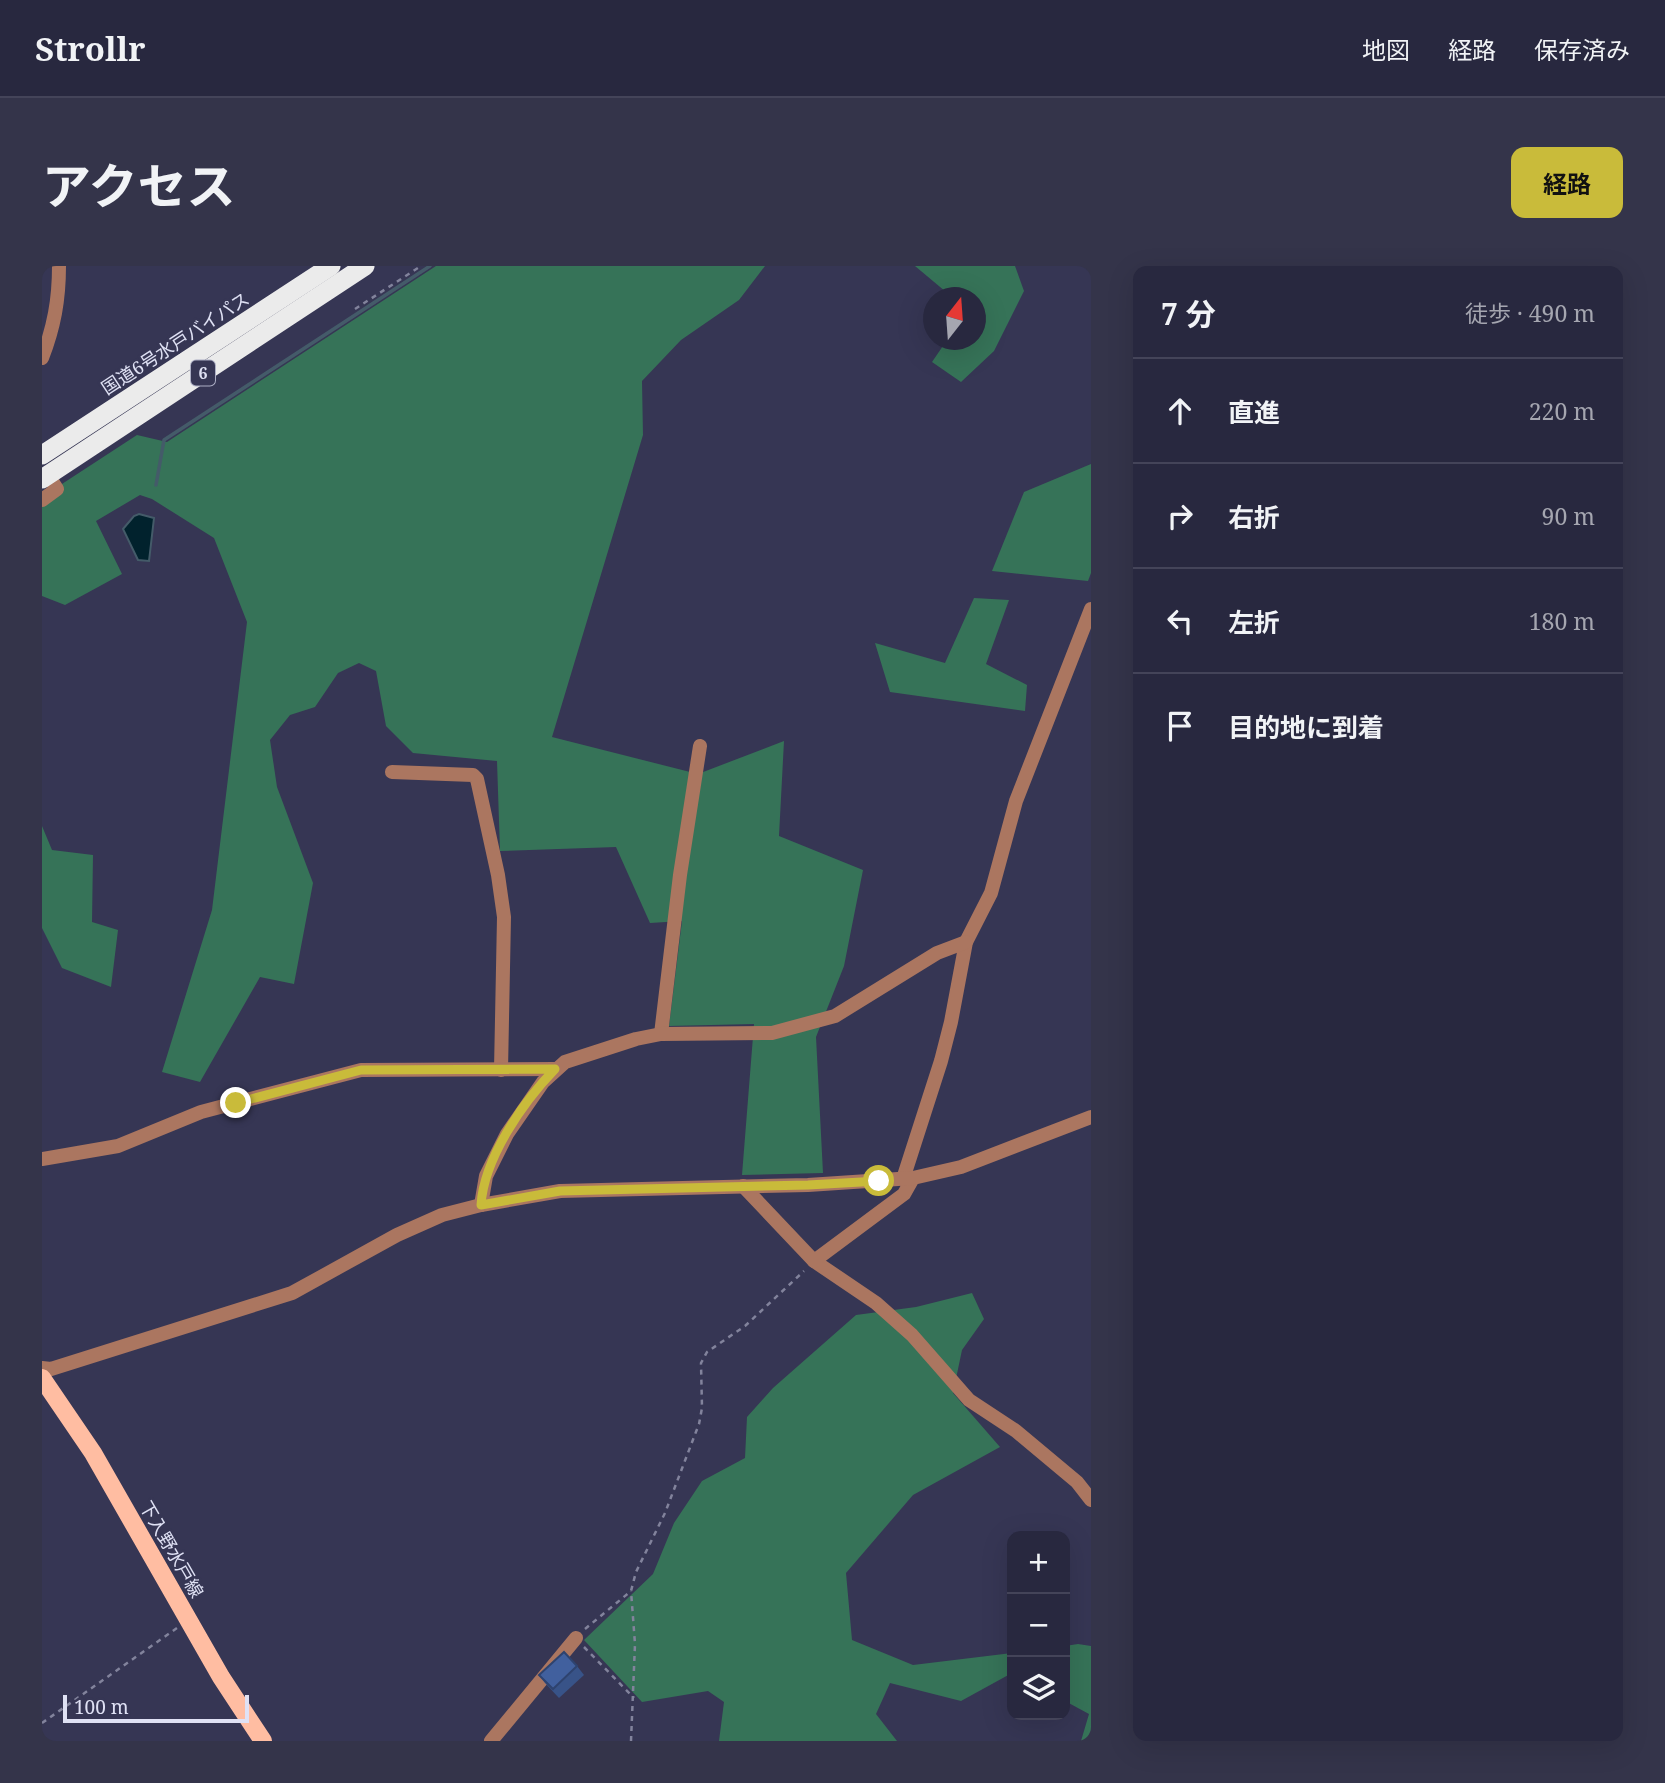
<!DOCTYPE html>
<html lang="ja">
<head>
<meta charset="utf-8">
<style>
	body { margin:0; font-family:"Noto Serif","Noto Sans JP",serif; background:#34344a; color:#f1f3f6 }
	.controls { position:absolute; right:21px; bottom:21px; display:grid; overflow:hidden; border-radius:14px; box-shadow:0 7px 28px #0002 }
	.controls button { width:63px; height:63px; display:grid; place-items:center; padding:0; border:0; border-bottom:2px solid #444459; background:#28283f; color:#f1f3f6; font:35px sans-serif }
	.compass { position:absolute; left:881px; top:21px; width:63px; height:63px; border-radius:50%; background:#28283f; box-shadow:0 7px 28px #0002; rotate:17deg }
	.scale { position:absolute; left:21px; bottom:18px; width:186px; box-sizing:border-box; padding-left:7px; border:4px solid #dfe1f4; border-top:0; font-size:19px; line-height:24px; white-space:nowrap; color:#dfe1f4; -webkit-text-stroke:5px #363654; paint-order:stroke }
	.stop { position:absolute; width:21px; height:21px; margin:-16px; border:5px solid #c9bb3a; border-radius:50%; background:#fff }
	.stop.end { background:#c9bb3a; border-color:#fff; box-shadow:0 2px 7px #0008 }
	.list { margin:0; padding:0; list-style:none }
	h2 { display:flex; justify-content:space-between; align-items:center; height:91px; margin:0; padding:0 28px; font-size:30px }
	h2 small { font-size:23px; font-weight:400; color:#a5a6b0 }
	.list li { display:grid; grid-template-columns:46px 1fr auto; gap:21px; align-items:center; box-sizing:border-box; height:105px; padding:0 28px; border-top:2px solid #444459 }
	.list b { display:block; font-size:26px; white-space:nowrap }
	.list em { font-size:23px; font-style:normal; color:#a5a6b0 }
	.icon { flex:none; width:38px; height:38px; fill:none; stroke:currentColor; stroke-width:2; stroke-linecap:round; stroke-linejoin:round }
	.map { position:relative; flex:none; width:1049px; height:1475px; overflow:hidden; border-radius:14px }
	header { display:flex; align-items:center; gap:42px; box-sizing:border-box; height:98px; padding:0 35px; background:#28283f; border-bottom:2px solid #444459 }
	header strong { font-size:33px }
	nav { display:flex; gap:38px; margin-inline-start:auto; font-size:24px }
	.intro { display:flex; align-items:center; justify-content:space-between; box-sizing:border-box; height:168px; padding:0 42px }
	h1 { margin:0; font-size:49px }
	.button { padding:18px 32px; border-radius:14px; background:#c9bb3a; color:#111; font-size:24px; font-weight:700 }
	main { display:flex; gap:42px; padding:0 42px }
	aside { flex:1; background:#28283f; border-radius:14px; box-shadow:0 7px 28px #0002 }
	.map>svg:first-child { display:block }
	.green { fill:#367358 }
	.water { fill:#01222d; stroke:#445b69; stroke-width:2 }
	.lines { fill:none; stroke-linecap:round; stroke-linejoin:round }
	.stream { stroke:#445b69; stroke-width:3.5 }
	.path { stroke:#82839c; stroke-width:2.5; stroke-dasharray:5 5; stroke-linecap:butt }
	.minor { stroke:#ab7660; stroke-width:14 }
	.major { stroke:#ffbda2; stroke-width:18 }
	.highway { stroke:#ebebeb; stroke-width:19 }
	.wall { fill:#385388 }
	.building { fill:#41609e; stroke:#2e436f; stroke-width:2 }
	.route { stroke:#c9bb3a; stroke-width:9 }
	.labels { text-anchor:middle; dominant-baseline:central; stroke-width:5; stroke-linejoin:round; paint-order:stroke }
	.shield { fill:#363654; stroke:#acaec4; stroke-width:2 }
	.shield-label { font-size:16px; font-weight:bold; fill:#dfe1f4 }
	.street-label { font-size:18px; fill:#dfe1f4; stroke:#363654 }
</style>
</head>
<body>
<header>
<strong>Strollr</strong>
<nav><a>地図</a><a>経路</a><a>保存済み</a></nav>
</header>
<div class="intro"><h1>アクセス</h1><a class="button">経路</a></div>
<main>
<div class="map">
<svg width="1049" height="1475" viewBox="0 0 1049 1475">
	<rect width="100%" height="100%" fill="#363654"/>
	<!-- green -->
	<g class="green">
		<polygon points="394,0 723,0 697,34 639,74 600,115 601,169 510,471 656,508 742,475 737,570 821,604 802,700 774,771 781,907 700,909 712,758 627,760 640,655 608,657 574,581 458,585 455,495 371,487 344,460 334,405 317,397 296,407 273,441 248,449 228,474 235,521 271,617 252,718 218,711 158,816 120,806 170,644 205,356 172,272 110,233 98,229 54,255 80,308 23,339 0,330 0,231 95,169 125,176"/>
		<polygon points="873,0 973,0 982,25 952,85 919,116 890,96 905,74 934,74 934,32 910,31"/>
		<polygon points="1049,198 1049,307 1046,315 950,305 982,226"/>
		<polygon points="932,332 967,334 944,398 985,419 983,445 848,426 833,377 903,397"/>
		<polygon points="0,560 10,584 51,589 50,656 76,664 69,721 20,702 0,662"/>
		<polygon points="930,1027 942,1053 920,1084 911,1127 958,1181 871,1229 804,1307 810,1374 871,1399 970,1387 970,1407 919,1435 848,1417 834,1448 855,1475 677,1475 682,1436 666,1425 600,1436 542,1374 611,1308 632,1257 660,1215 703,1192 705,1151 731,1122 814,1049 874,1041"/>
		<polygon points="1036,1378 1049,1380 1049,1475 1039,1475 1047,1448 1023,1435 1023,1380"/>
	</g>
	<!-- water -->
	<polygon class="water" points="97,248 112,252 107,295 96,294 81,263 92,250"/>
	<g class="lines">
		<!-- stream -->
		<polyline class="stream" points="114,219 122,174 388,0"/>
		<!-- path -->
		<g class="path">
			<polyline points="313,43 379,0"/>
			<polyline points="543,1363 589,1325 594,1306 623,1247 657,1158 660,1142 659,1097 665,1086 703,1060 762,1005"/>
			<polyline points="542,1381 592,1432"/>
			<polyline points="0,1457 135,1362"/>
			<polyline points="589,1475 593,1378 589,1325"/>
		</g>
		<!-- minor -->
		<g class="minor">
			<path d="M 0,92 C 12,61 17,34 17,0"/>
			<polyline points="0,234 15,223 6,209"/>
			<polyline points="350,506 431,509 435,513 456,609 462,651 459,804"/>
			<polyline points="619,768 638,609 658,480"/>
			<polyline points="0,893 76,880 159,846 319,804 513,803"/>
			<polyline points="861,913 899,795 909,756 924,676 949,627 974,535 1049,343"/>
			<polyline points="701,920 772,995 834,1037 870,1069 927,1134 974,1165 1035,1216 1049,1234"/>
			<polyline points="439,939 444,910 465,868 501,816 523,796 594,773 619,768 730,767 793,750 895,687 924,676"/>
			<polyline points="772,995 862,928 871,912"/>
			<polyline points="0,1102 9,1103 250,1027 355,969 400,949 439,939 518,925 766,919 871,912 919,901 1049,851"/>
			<polyline points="449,1475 534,1372"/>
		</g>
		<!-- major -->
		<polyline class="major" points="0,1112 51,1187 179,1411 221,1475"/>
		<!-- highway -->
		<g class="highway">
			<polyline points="0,189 289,0"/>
			<polyline points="0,213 323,0"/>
		</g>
	</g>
	<!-- wall -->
	<polygon class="wall" points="535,1400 542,1409 517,1432 503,1417 497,1409"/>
	<!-- building -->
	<polygon class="building" points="522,1386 535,1400 511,1423 497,1409"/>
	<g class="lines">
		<!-- route -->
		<path class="route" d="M 194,837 L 319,804 L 513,803 C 481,836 442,892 439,939 L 518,925 L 766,919 L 837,915"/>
	</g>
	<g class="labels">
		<!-- shield labels -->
		<rect class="shield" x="149" y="94.5" width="24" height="25" rx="5"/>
		<g class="shield-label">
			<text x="161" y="107">6</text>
		</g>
		<!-- street labels -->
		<g class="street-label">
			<text transform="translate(133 77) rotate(-33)">国道6号水戸バイパス</text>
			<text transform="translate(130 1283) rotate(60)">下入野水戸線</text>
		</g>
	</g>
</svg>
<div class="controls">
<button>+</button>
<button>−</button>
<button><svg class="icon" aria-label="layers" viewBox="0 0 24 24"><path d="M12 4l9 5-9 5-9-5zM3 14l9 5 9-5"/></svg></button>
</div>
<svg class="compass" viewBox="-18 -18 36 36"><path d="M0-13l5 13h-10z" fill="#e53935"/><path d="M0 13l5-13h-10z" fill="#a5a6b0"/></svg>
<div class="scale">100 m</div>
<div class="stop" style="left:837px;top:915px"></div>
<div class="stop end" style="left:194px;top:837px"></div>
</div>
<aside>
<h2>7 分<small>徒歩 · 490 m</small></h2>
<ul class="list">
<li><svg class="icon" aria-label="ahead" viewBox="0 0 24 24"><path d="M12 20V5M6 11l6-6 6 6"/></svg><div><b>直進</b></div><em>220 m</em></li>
<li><svg class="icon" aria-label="right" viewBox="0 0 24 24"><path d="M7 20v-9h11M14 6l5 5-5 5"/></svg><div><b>右折</b></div><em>90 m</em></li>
<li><svg class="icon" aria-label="left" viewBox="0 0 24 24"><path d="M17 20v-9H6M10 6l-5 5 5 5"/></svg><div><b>左折</b></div><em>180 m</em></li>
<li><svg class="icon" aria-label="arrive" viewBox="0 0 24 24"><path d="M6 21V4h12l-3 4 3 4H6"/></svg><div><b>目的地に到着</b></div></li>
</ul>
</aside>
</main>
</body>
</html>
